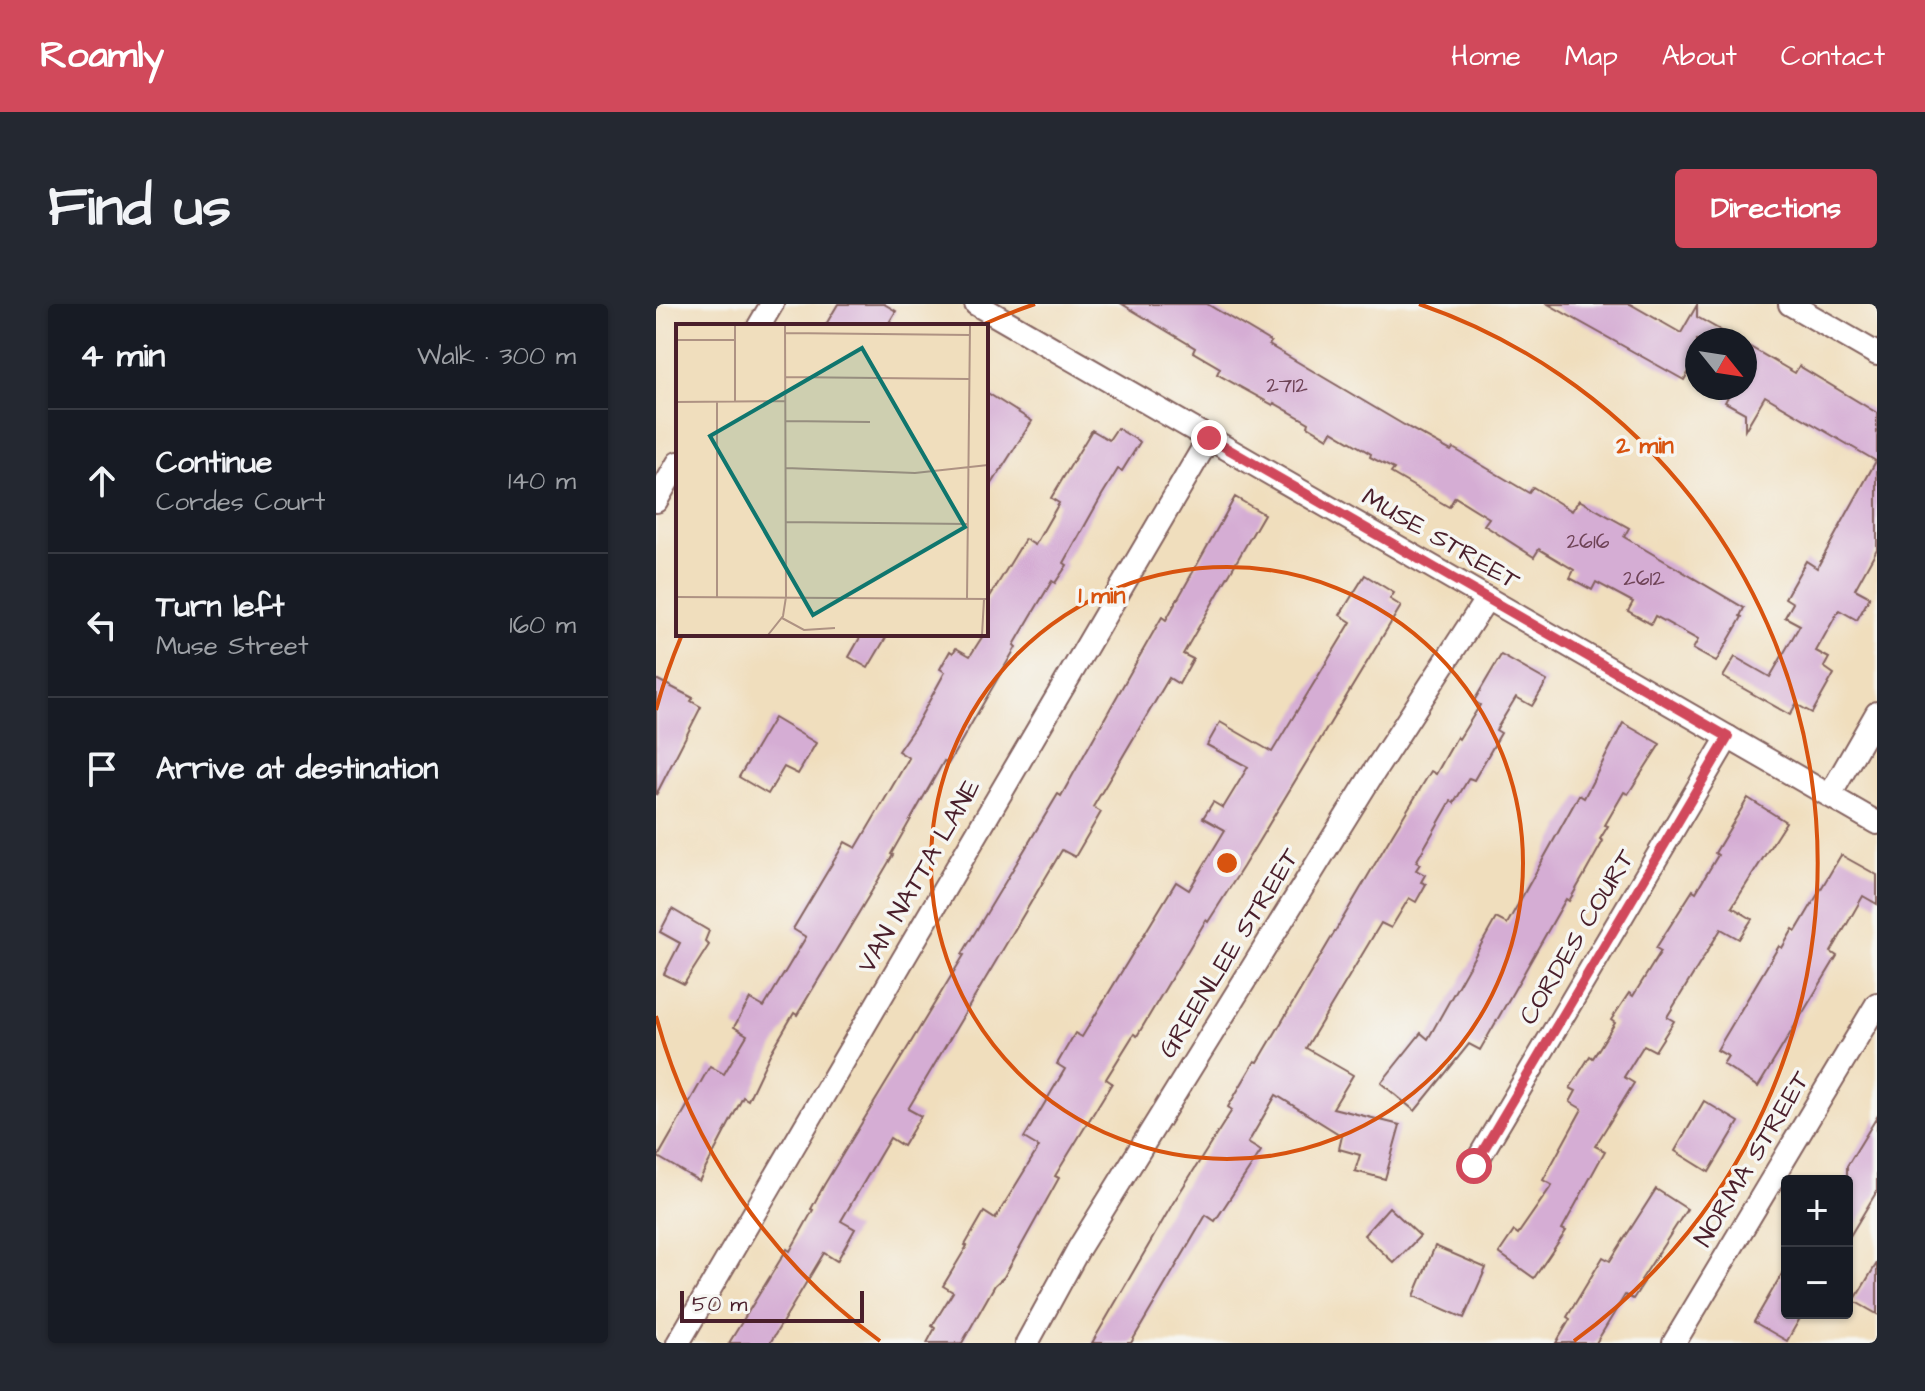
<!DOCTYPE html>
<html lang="en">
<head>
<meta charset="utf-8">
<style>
	body { margin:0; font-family:"Architects Daughter",sans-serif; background:#242831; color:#f1f3f6 }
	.controls { position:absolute; right:24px; bottom:24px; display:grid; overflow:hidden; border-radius:8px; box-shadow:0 2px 6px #0004 }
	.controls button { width:72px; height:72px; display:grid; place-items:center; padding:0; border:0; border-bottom:2px solid #363941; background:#171b24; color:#f1f3f6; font:40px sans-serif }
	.compass { position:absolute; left:1029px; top:24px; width:72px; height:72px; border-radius:50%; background:#171b24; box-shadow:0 2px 6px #0004; rotate:120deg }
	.scale { position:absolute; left:24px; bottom:20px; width:184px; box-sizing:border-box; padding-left:8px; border:4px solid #4a1f2b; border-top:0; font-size:22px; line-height:28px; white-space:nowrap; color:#4a1f2b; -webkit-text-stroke:6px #f6f6f2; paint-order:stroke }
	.stop { position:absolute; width:24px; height:24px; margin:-18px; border:6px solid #d1495b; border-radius:50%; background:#fff }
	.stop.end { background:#d1495b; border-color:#fff; box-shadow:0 2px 8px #0008 }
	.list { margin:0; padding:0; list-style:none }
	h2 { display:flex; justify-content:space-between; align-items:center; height:104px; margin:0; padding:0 32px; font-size:34px }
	h2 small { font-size:26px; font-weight:400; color:#9ea1a6 }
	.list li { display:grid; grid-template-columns:52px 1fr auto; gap:24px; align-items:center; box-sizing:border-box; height:144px; padding:0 32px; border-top:2px solid #363941 }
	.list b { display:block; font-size:30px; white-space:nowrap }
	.list p { margin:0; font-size:26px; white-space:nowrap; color:#9ea1a6 }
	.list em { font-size:26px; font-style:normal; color:#9ea1a6 }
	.icon { flex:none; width:44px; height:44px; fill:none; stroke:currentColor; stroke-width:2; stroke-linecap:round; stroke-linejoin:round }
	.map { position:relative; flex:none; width:1221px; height:1039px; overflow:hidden; border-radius:8px }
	header { display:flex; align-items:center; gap:48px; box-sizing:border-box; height:112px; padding:0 40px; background:#d1495b; color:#fff }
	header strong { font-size:38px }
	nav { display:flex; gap:44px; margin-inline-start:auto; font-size:28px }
	.intro { display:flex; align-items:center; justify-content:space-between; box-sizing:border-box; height:192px; padding:0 48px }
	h1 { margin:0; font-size:56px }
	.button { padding:20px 36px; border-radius:8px; background:#d1495b; color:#fff; font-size:28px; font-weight:700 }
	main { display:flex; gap:48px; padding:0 48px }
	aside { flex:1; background:#171b24; border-radius:8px; box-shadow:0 2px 6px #0004 }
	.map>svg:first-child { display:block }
	.building { fill:#d5add4 }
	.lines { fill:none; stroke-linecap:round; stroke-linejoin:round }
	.minor-casing { stroke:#84625e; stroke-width:26 }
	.minor { stroke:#fff; stroke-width:22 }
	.route { stroke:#d1495b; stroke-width:10 }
	.ring { fill:none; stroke:#d8530f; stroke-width:4 }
	.labels { text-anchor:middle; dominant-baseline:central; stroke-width:7; stroke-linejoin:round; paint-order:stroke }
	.number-label { font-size:22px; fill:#6d4255 }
	.street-label { font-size:26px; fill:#4a1f2b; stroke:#f6f6f2 }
	.inset-road { fill:none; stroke:#ae9283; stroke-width:2 }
	.view { fill:#0f766e; fill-opacity:0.15; stroke:#0f766e; stroke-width:4 }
	.inset-edge { fill:none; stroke:#4a1f2b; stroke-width:4 }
	.centre { fill:#d8530f; stroke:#f6f6f2; stroke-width:4 }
	.ring-label { font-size:24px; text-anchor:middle; font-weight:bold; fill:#d8530f; stroke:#f6f6f2; stroke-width:7; stroke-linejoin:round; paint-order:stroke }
</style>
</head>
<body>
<header>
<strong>Roamly</strong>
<nav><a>Home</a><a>Map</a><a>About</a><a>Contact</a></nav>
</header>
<div class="intro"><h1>Find us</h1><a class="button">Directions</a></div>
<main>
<aside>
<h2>4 min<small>Walk · 300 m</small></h2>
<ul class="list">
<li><svg class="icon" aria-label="ahead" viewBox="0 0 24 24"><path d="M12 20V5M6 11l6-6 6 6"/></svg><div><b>Continue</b><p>Cordes Court</p></div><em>140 m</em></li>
<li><svg class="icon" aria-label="left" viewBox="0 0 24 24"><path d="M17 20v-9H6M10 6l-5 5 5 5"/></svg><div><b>Turn left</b><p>Muse Street</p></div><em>160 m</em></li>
<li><svg class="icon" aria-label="arrive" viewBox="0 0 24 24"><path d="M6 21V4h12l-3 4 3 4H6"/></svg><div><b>Arrive at destination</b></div></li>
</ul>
</aside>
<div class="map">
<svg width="1221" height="1039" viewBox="0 0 1221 1039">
	<rect width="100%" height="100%" fill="#f6f6f2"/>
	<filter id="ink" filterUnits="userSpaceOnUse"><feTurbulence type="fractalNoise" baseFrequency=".0125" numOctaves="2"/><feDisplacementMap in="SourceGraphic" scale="16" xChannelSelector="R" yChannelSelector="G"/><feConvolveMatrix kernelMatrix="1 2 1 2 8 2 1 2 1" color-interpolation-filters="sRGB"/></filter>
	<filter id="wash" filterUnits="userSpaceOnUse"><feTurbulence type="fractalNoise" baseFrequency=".006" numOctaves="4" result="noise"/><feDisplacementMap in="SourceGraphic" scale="32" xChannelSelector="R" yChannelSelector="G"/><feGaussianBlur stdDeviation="1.8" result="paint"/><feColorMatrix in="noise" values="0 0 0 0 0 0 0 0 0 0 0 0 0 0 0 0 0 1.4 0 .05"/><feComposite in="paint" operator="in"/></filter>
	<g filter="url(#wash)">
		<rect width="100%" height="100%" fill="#f0debd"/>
		<g id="blocks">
			<!-- building -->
			<g class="building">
				<polygon points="182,0 228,0 240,7 231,22 169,22"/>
				<polygon points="466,0 551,0 615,38 613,41 748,121 795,147 797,144 873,189 877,183 916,207 923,196 973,224 968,233 1088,304 1084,312 1086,313 1060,358 1037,345 1042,336 999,312 995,320 972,307 977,298 940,278 936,286 914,274 918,266 883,245 878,253 828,221 833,214 799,193 793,203 735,169 738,165 714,153 715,150 676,127 672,134 652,122 653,119 618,99 617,101 561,70 564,64 537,48 539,44"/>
				<polygon points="892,0 974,0 1025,29 1041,1 1041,13 1082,36 1041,36 1041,54 1028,76"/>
				<polygon points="1089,40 1139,69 1143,62 1221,109 1221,245 1199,285 1214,293 1201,316 1183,306 1160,347 1173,354 1168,363 1178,370 1156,409 1140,400 1134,411 1067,373 1079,353 1114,373 1144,321 1129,313 1137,299 1129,294 1150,257 1161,264 1220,157 1109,92 1089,126 1089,109 1069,98 1077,84 1089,84"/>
				<polygon points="330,88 376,117 330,189"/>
				<polygon points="461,124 484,138 466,167 462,165 446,191 408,259 411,261 399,279 396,277 375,312 358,341 360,343 292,460 288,457 235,550 237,551 214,590 141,711 138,709 114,750 92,796 87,793 43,877 2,853 54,762 68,770 91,731 78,723 94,695 108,703 150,633 137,625 189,538 200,544 253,454 242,447 260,421 289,368 284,365 294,347 297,349 300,344 314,352 328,330 330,330 330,299 369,235 379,241 403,199 395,194 436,126 453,136"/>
				<polygon points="579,193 608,210 527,350 537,355 523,380 513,374 437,503 445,508 419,553 406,546 252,805 265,812 247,842 234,834 185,917 199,925 181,957 168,949 114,1039 73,1039 131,945 134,947 157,906 155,905 168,881 308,651 306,650 402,490 405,492 482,355 506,313 510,316"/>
				<polygon points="709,271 738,289 734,295 745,302 587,563 552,618 550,616 481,732 478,730 450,775 456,779 399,872 403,874 359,953 348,973 339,981 306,1039 271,1039 279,1024 276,1022 297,988 287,982 311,942 309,941 328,908 339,915 383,843 368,834 409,765 401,760 419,729 426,733 520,578 533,586 569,526 547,514 557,498 567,504 592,463 551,441 564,418 616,448 695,318 684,311"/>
				<polygon points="206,330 232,330 212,364 193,353"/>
				<polygon points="845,351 891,377 876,402 860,393 840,426 845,429 818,476 813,474 798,499 795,497 760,558 764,560 760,566 769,571 765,578 770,580 760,598 753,594 735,624 725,619 650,744 697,771 677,804 744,821 729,875 699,867 704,851 683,845 686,832 620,791 592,839 605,847 559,917 550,911 475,1039 436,1039 517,899 576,806 572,803 599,757 602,758 736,531 775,467 780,470 801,433 803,435 824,401 818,397"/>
				<polygon points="0,375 37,394 35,397 45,403 0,491"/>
				<polygon points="118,414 160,439 142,470 128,463 112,490 83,473"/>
				<polygon points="967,419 1004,440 972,490 968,488 949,521 952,522 944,535 947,537 927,573 913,597 910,595 824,746 813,740 759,807 725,779 765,729 772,735 840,614 851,620 923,491 928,494"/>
				<polygon points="1092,494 1130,518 1076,603 1096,615 1083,635 1065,625 1011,713 1018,717 999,747 988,741 968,773 978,779 939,842 949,847 906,925 910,927 878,974 843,949 858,927 862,930 896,881 887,876 926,805 914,798 920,787 914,784 934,752 937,754 959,719 955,716 973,689 977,692 1005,647 1000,644 1037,586 1040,588 1062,551 1059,549"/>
				<polygon points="1185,551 1221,571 1221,600 1207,592 1175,648 1181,652 1102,783 1067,760 1072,752 1061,746 1123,642 1126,644 1137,625 1140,627"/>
				<polygon points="16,605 53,627 49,637 53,641 28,680 8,670 24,639 4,628"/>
				<polygon points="1048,797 1083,818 1053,868 1019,847"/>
				<polygon points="1221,813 1221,887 1191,937 1191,862"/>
				<polygon points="1000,885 1031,905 985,976 988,978 977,995 969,991 940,1039 900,1039 914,1015 911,1013 947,953 954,957"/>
				<polygon points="733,903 764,932 738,959 708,931"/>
				<polygon points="779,942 830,964 808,1014 758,992"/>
				<polygon points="1221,959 1221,1010 1198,997"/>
				<polygon points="1131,961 1131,1009 1147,1009 1131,1037 1098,1018"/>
			</g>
		</g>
	</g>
	<g filter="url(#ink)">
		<use href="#blocks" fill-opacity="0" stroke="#84625e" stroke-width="2"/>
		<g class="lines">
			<defs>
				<g id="minor">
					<polyline points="320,0 1221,519"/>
					<polyline points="1134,0 1221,50"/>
					<polyline points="103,22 116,0"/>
					<polyline points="0,197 22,159"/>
					<polyline points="1174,491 1221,409"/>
					<polyline points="818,862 1072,433"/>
					<polyline points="22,1039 553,134"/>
					<polyline points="371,1039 423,944 714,474 831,294"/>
					<polyline points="1018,1039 1221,700"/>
				</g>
			</defs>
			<!-- minor casing -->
			<use href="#minor" class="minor-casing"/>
			<!-- minor -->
			<use href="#minor" class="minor"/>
		</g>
	</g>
	<g class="lines" filter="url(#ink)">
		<!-- route -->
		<polyline class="route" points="553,134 1072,433 818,862"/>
	</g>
	<!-- distance rings -->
	<g class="ring">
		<circle cx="571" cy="559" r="296"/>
		<path d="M224 1037A591 591 0 0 1 0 712M0 406A591 591 0 0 1 25 333M326 21A591 591 0 0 1 379 0M763 0A591 591 0 0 1 918 1037"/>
	</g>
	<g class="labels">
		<!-- number labels -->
		<g class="number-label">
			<text x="631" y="81">2712</text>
			<text x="932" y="237">2616</text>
			<text x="988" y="274">2612</text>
		</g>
		<!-- street labels -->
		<g class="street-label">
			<text transform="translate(785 235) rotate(30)">MUSE STREET</text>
			<text transform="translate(263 572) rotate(-60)">VAN NATTA LANE</text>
			<text transform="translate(921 633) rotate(-59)">CORDES COURT</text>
			<text transform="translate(573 649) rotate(-58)">GREENLEE STREET</text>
			<text transform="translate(1096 855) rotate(-59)">NORMA STREET</text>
		</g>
	</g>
	<!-- overview -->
	<g transform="translate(20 20)">
		<rect width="312" height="312" fill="#f0debd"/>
		<path class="inset-road" d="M 109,9 L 294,11M 0,16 L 59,16M 109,53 L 293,55M 0,78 L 109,77M 41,78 L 41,273M 59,78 L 59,1M 109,97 L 194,98M 110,144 L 239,149 L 312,141M 110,198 L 292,200M 0,273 L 312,275M 291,275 L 294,1M 106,294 L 128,306 L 159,304M 92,311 L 107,292 L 110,273 L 109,1M 306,311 L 308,275"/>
		<path class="view" d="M 186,24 L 289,203 L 137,291 L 34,112 Z"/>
		<rect width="312" height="312" class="inset-edge"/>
	</g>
	<circle cx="571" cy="559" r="12" class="centre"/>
	<g class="ring-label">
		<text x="989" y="149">2 min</text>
		<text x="446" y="299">1 min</text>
	</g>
</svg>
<div class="controls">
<button>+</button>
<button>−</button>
</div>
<svg class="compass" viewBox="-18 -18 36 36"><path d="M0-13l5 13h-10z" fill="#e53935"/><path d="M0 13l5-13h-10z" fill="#9ea1a6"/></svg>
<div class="scale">50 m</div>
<div class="stop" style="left:818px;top:862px"></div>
<div class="stop end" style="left:553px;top:134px"></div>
</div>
</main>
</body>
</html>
